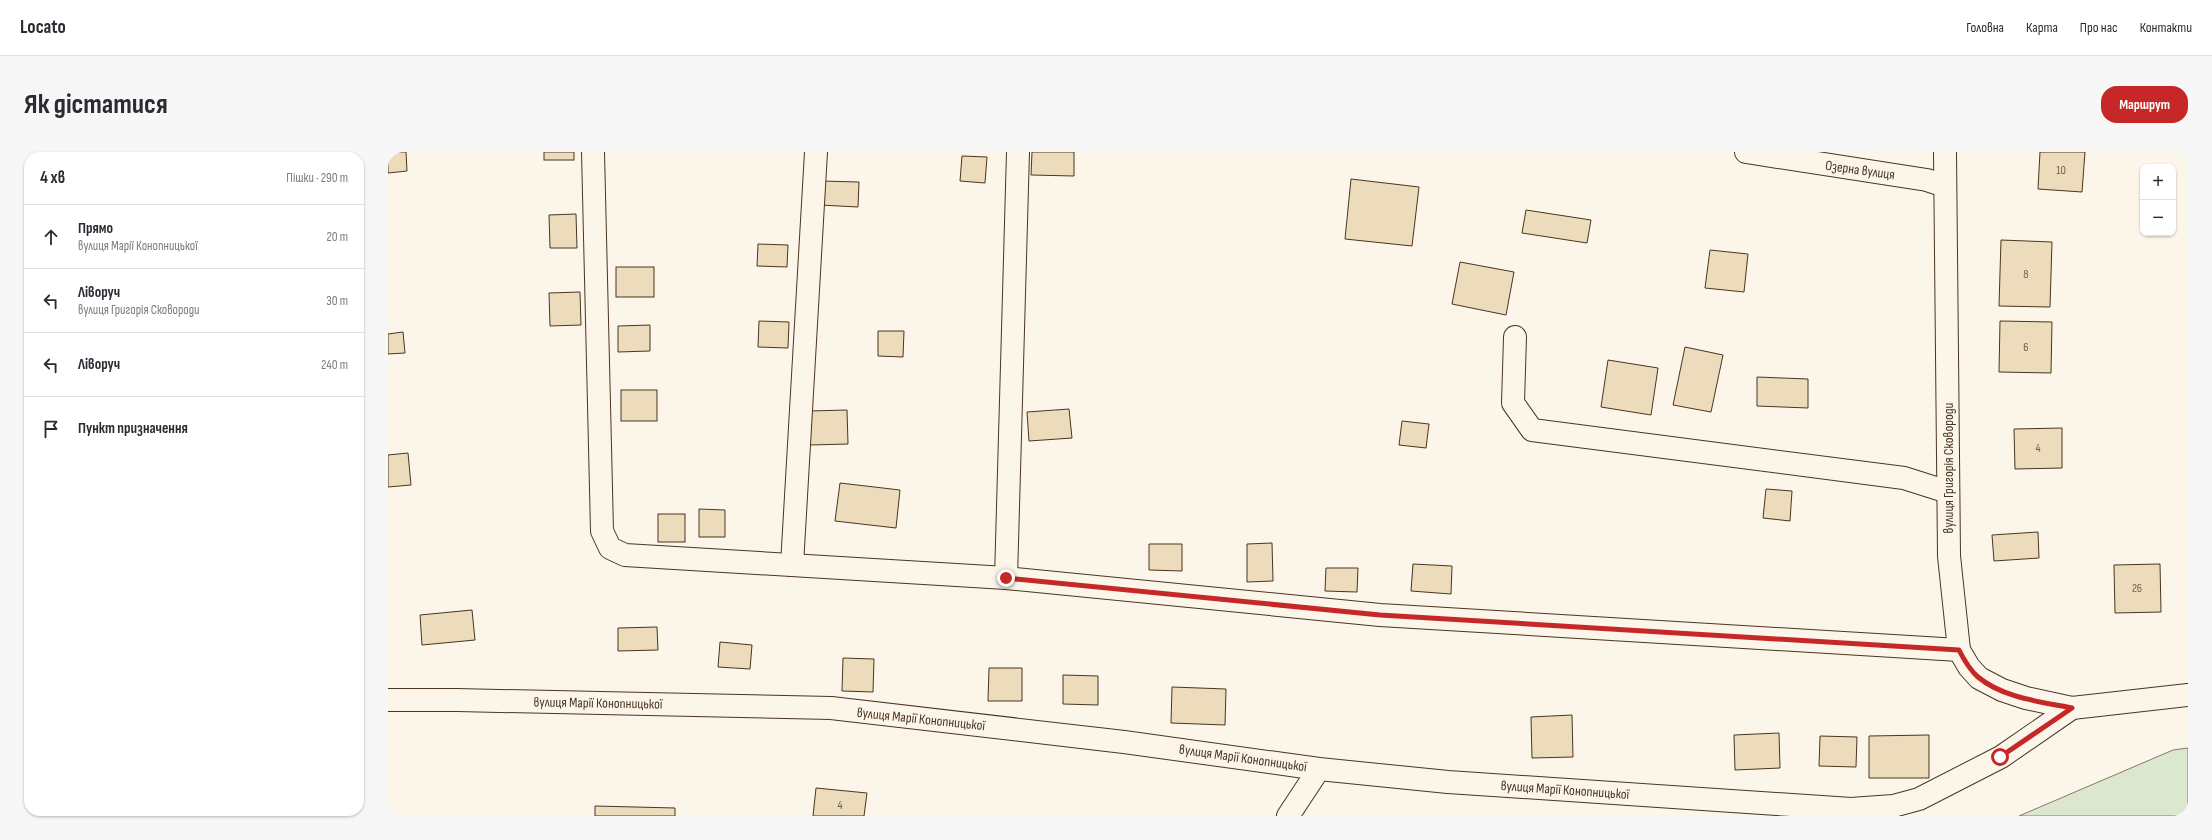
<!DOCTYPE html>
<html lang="uk">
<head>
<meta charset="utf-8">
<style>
	body { margin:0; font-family:"Sofia Sans Condensed",sans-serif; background:#f7f7f7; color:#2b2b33 }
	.controls { position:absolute; right:12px; top:12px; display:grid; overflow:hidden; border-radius:8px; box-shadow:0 1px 3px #0004 }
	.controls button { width:36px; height:36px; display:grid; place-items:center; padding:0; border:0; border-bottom:1px solid #e1e1e2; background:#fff; color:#2b2b33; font:20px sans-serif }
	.stop { position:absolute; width:12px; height:12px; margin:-9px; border:3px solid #c62828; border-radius:50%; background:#fff }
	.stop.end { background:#c62828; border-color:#fff; box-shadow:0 1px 4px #0008 }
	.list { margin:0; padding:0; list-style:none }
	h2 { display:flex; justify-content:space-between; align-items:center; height:52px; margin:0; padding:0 16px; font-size:17px }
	h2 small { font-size:13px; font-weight:400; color:#7c7c81 }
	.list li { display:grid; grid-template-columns:26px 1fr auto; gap:12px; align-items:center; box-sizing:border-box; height:64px; padding:0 16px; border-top:1px solid #e1e1e2 }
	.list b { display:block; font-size:15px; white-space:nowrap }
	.list p { margin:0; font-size:13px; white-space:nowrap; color:#7c7c81 }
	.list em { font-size:13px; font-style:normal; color:#7c7c81 }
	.icon { flex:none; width:22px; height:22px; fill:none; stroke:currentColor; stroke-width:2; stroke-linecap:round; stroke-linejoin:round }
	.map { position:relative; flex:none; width:1800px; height:664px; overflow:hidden; border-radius:16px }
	header { display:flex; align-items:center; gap:24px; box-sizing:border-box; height:56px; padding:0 20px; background:#fff; border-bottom:1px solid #e1e1e2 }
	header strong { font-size:19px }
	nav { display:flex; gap:22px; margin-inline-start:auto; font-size:14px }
	.intro { display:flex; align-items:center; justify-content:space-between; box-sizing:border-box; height:96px; padding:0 24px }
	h1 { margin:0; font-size:28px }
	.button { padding:10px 18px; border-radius:16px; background:#c62828; color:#fff; font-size:14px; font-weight:700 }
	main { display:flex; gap:24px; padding:0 24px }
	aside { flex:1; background:#fff; border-radius:16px; box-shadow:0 1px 3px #0004 }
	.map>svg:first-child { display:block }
	.green { fill:#dce7d0; stroke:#887966 }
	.building { fill:#ecdcbc; stroke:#4a3520 }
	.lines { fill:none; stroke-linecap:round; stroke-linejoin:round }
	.minor-casing { stroke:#4a3520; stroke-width:24 }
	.minor { stroke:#fbf6e9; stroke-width:22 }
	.route { stroke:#c62828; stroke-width:5 }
	.labels { text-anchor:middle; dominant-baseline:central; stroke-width:3; stroke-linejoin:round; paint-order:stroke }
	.number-label { font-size:12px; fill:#725f47 }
	.street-label { font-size:14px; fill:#4a3520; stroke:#fbf6e9 }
</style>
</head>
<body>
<header>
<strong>Locato</strong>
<nav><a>Головна</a><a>Карта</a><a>Про нас</a><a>Контакти</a></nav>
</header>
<div class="intro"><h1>Як дістатися</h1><a class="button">Маршрут</a></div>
<main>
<aside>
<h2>4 хв<small>Пішки · 290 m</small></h2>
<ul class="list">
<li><svg class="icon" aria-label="ahead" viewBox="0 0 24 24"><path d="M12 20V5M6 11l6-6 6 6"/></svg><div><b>Прямо</b><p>вулиця Марії Конопницької</p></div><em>20 m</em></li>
<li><svg class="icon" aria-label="left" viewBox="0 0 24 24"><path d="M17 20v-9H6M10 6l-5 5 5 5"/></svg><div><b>Ліворуч</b><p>вулиця Григорія Сковороди</p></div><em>30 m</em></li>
<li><svg class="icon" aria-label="left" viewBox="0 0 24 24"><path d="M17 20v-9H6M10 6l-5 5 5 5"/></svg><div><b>Ліворуч</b></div><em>240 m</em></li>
<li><svg class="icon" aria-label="arrive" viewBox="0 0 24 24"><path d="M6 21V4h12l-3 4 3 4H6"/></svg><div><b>Пункт призначення</b></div></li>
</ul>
</aside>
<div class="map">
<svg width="1800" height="664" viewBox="0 0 1800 664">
	<rect width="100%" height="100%" fill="#fbf6e9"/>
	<!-- green -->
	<polygon class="green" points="1800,596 1800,664 1631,664 1785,598"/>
	<!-- building -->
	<g class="building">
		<polygon points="0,0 18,0 19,19 0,21"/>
		<rect x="156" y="0" width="30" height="8"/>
		<polygon points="644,0 686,0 686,24 643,23"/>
		<polygon points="1652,0 1697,0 1694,40 1650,37"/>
		<polygon points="574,4 599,5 597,31 572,29"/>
		<polygon points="963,27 1031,35 1024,94 957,87"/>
		<polygon points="433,29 471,30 470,55 432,53"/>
		<polygon points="1138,58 1203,68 1199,91 1134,81"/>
		<polygon points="188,62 189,96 162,96 161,63"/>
		<polygon points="1613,88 1664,90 1662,155 1611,154"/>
		<polygon points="370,92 400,93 399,115 369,114"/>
		<polygon points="1322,98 1360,102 1356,140 1317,136"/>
		<polygon points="1072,110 1126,120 1118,163 1064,152"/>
		<rect x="228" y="115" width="38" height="30"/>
		<polygon points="192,140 193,173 162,174 161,141"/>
		<polygon points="371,169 401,170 400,196 370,195"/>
		<polygon points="1612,169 1664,170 1663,221 1611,220"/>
		<polygon points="262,173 262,199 230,200 230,174"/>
		<polygon points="490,179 516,179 515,205 490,204"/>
		<polygon points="15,180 17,201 0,202 0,182"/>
		<polygon points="1297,195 1335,203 1323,260 1285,253"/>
		<polygon points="1220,208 1270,216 1263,263 1213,255"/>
		<polygon points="1369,225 1420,227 1420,256 1369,254"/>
		<rect x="233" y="238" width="36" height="31"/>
		<polygon points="681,257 684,286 641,289 639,260"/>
		<polygon points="459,258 460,292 422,293 421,259"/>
		<polygon points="1014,269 1041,272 1038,296 1011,293"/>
		<polygon points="1674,276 1674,316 1627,317 1626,277"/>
		<polygon points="20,301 23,333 0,335 0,303"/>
		<polygon points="452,331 512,338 508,376 447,369"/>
		<polygon points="1378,337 1404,339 1402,369 1375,366"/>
		<polygon points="311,357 337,358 337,385 311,385"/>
		<rect x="270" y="362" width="27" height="28"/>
		<polygon points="1650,380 1651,406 1606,409 1604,383"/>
		<polygon points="884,391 885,429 859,430 859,392"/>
		<polygon points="761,392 794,392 794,419 761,418"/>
		<polygon points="1025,412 1064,414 1063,442 1023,439"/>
		<polygon points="1772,412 1773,460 1727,461 1726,413"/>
		<polygon points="938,416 970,416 969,440 937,439"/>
		<polygon points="84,458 87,488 34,493 32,463"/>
		<polygon points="269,475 270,498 230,499 230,476"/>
		<polygon points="332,490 364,493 362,517 330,515"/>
		<polygon points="455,506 486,507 485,540 454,539"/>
		<polygon points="601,516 634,516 634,549 600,549"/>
		<polygon points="675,523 710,524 710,553 675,552"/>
		<polygon points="784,535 838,537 837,573 783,571"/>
		<polygon points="1184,563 1185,605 1144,606 1143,565"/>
		<polygon points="1391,581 1392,616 1347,618 1346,583"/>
		<polygon points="1541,583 1541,626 1481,626 1481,584"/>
		<polygon points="1432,584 1469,585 1468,615 1431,614"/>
		<polygon points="428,636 479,641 476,664 425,664"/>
		<polygon points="207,654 287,656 287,664 207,664"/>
	</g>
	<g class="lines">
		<defs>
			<g id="minor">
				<polyline points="205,0 214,379 222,396 237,403 618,426 992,463 1571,498"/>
				<polyline points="1358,0 1539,28 1557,34"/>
				<polyline points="1557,0 1561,404 1571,498 1581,515 1591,526 1614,538 1638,546 1684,556 1800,543"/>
				<polyline points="1127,185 1125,251 1144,278 1516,326 1560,340"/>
				<polyline points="404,413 428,0"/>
				<polyline points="618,426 630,0"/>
				<polyline points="0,548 69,548 443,556 736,590 931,617 1060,630 1463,657 1505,654 1531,647 1613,605 1684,556"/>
				<polyline points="900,664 931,617"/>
			</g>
		</defs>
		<!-- minor casing -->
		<use href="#minor" class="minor-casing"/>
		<!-- minor -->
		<use href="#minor" class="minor"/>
	</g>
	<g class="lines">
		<!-- route -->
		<path class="route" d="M 618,426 L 992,463 L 1571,498 C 1576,508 1582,518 1590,525 C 1615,546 1654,550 1684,556 L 1612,605"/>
	</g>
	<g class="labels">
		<!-- number labels -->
		<g class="number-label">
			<text x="1673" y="18">10</text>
			<text x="1638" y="122">8</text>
			<text x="1638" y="195">6</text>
			<text x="1650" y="296">4</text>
			<text x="1749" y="436">26</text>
			<text x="452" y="653">4</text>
		</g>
		<!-- street labels -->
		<g class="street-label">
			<text transform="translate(1472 18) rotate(8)">Озерна вулиця</text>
			<text transform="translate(1560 316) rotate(-90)">вулиця Григорія Сковороди</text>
			<text transform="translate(210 551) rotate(1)">вулиця Марії Конопницької</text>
			<text transform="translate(533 567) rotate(6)">вулиця Марії Конопницької</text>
			<text transform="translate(855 606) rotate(8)">вулиця Марії Конопницької</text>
			<text transform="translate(1177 638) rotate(4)">вулиця Марії Конопницької</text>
		</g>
	</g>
</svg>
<div class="controls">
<button>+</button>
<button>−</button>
</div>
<div class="stop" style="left:1612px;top:605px"></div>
<div class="stop end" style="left:618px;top:426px"></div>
</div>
</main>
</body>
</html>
